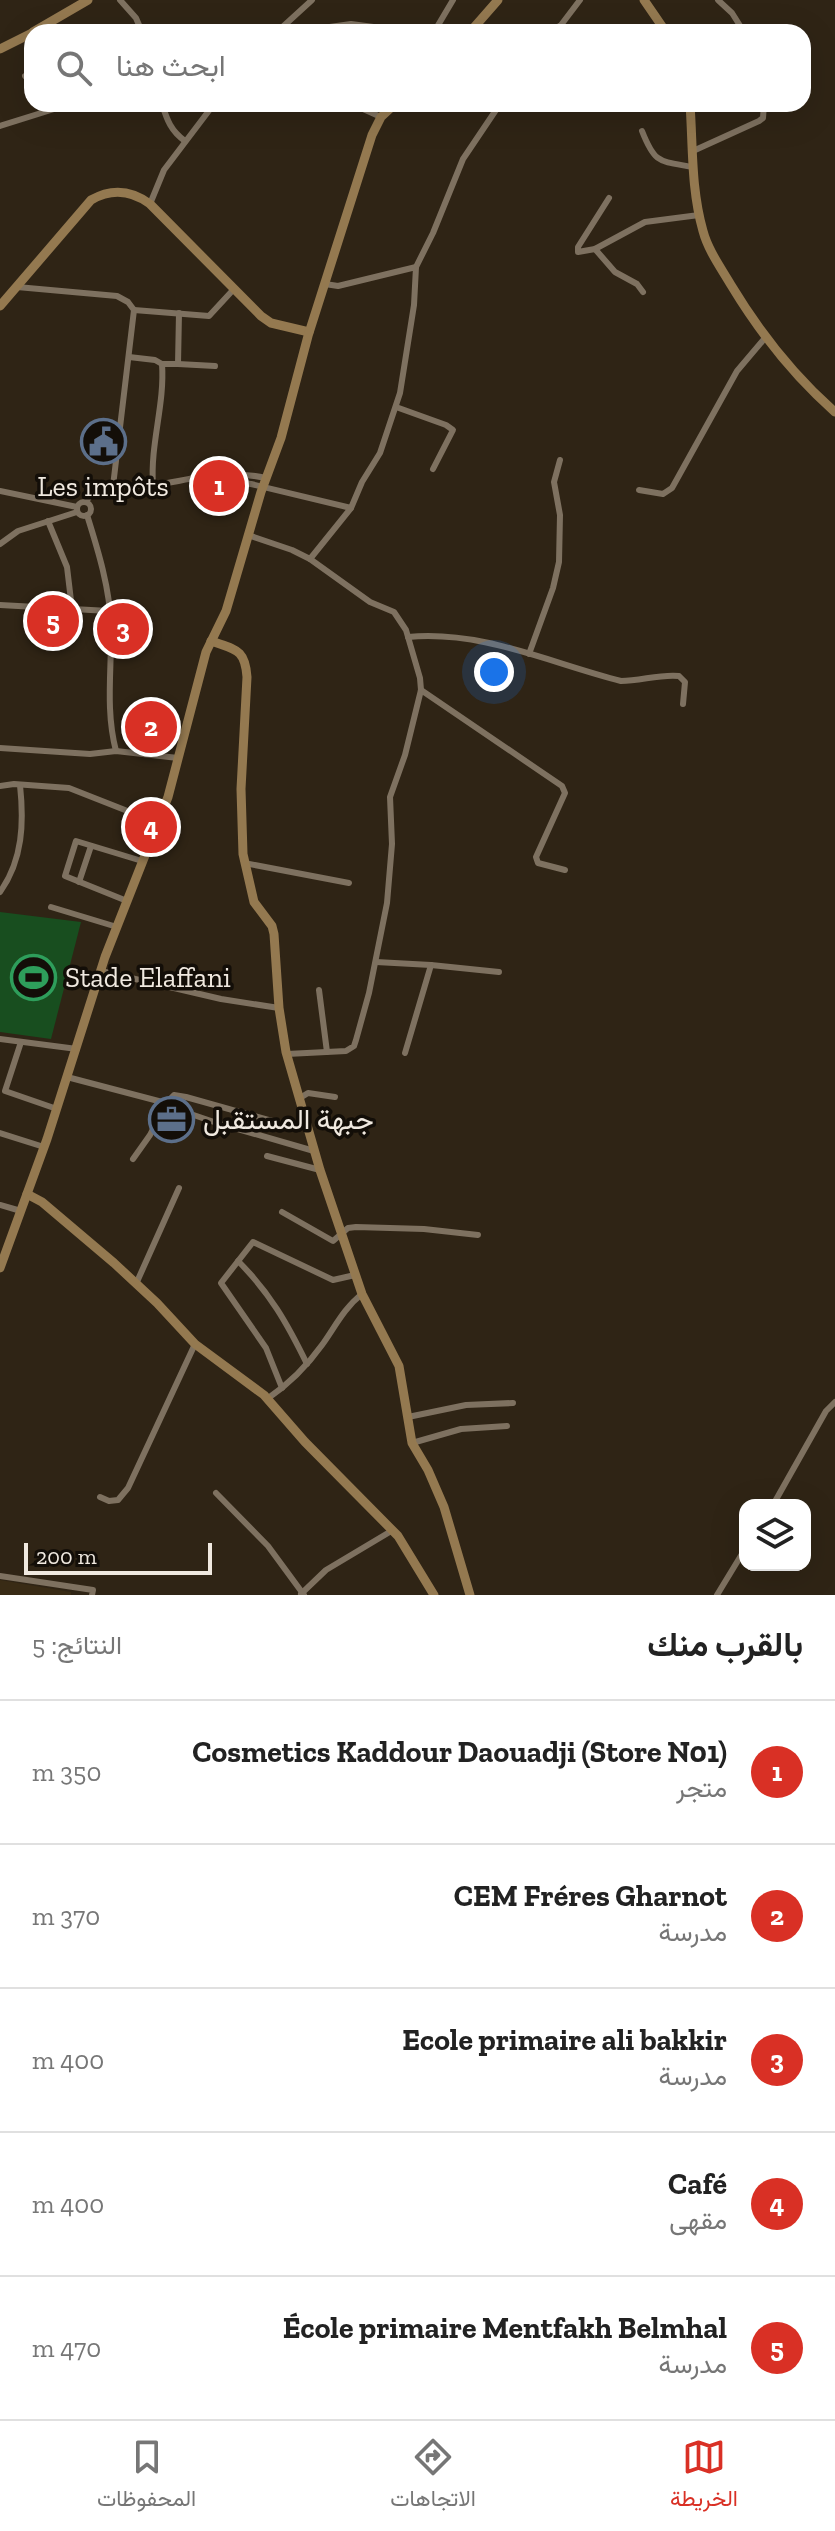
<!DOCTYPE html>
<html lang="ar">
<head>
<meta charset="utf-8">
<style>
	body { margin:0; font-family:"Zilla Slab",Vazirmatn,serif; background:#f6f6f6; color:#222; direction:rtl }
	.controls { position:absolute; right:24px; bottom:24px; display:grid; overflow:hidden; border-radius:16px; box-shadow:0 8px 32px #0002 }
	.controls button { width:72px; height:72px; display:grid; place-items:center; padding:0; border:0; border-bottom:2px solid #e0e0e0; background:#fff; color:#222; font:40px sans-serif }
	.scale { position:absolute; left:24px; bottom:20px; width:188px; box-sizing:border-box; padding-left:8px; border:4px solid #f0e9e0; border-top:0; font-size:22px; line-height:28px; white-space:nowrap; color:#f0e9e0; -webkit-text-stroke:6px #130e08; paint-order:stroke }
	.you { position:absolute; left:494px; top:672px; width:28px; height:28px; margin:-20px; border:6px solid #fff; border-radius:50%; background:#1a73e8; box-shadow:0 0 0 12px #1a73e833 }
	.badge { display:grid; place-items:center; width:52px; height:52px; border-radius:50%; background:#d93025; color:#fff; font-size:26px; font-weight:700 }
	.pin { position:absolute; translate:-50% -50%; border:4px solid #fff; box-shadow:0 2px 8px #0006 }
	.list { margin:0; padding:0; list-style:none }
	h2 { display:flex; justify-content:space-between; align-items:center; height:104px; margin:0; padding:0 32px; font-size:34px }
	h2 small { font-size:26px; font-weight:400; color:#767676 }
	.list li { display:grid; grid-template-columns:52px 1fr auto; gap:24px; align-items:center; box-sizing:border-box; height:144px; padding:0 32px; border-top:2px solid #e0e0e0 }
	.list b { display:block; font-size:30px; white-space:nowrap }
	.list p { margin:0; font-size:26px; white-space:nowrap; color:#767676 }
	.list em { font-size:26px; font-style:normal; color:#767676 }
	.icon { flex:none; width:44px; height:44px; fill:none; stroke:currentColor; stroke-width:2; stroke-linecap:round; stroke-linejoin:round }
	.map { position:relative; flex:none; width:835px; height:1595px; overflow:hidden; direction:ltr }
	.search { position:absolute; background:#fff; box-shadow:0 8px 32px #0002; left:24px; right:24px; top:24px; height:88px; display:flex; align-items:center; gap:20px; box-sizing:border-box; padding:0 28px; border-radius:24px; color:#767676; font-size:30px }
	.sheet { height:824px; background:#fff }
	nav { display:flex; justify-content:space-around; align-items:center; box-sizing:border-box; height:112px; border-top:2px solid #e0e0e0; background:#fff; font-size:22px; color:#767676 }
	nav a { display:grid; justify-items:center; gap:4px }
	nav .on { color:#d93025 }
	.map>svg:first-child { display:block }
	.built { fill:#392b15 }
	.green { fill:#184e1f }
	.lines { fill:none; stroke-linecap:round; stroke-linejoin:round }
	.street { stroke:#7e7160; stroke-width:6 }
	.secondary { stroke:#947950; stroke-width:9 }
	.labels { text-anchor:middle; dominant-baseline:central; stroke-width:7; stroke-linejoin:round; paint-order:stroke }
	.poi-label { font-size:28px; fill:#f0e9e0; stroke:#130e08; text-anchor:start }
</style>
</head>
<body>
<div class="map">
<svg width="835" height="1595" viewBox="0 0 835 1595">
	<rect width="100%" height="100%" fill="#2f2415"/>
	<!-- built -->
	<polygon class="built" points="0,1580 71,1592 71,1595 0,1595"/>
	<!-- green -->
	<polygon class="green" points="0,912 81,922 51,1039 0,1032"/>
	<g class="lines">
		<!-- street -->
		<g class="street">
			<polyline points="120,0 136,18 142,32"/>
			<polyline points="718,0 732,13 744,32"/>
			<polyline points="277,32 312,0"/>
			<polyline points="294,32 351,24 411,32"/>
			<polyline points="434,32 453,0"/>
			<polyline points="550,32 561,25 580,0"/>
			<polyline points="25,76 32,73"/>
			<path d="M 162,104 C 167,120 171,131 185,141"/>
			<polyline points="352,104 381,117"/>
			<polyline points="0,126 70,104"/>
			<path d="M 642,131 C 655,164 659,161 693,167"/>
			<polyline points="693,151 759,121 763,118 764,104"/>
			<polyline points="609,198 578,247 578,252 595,249 645,222 699,215"/>
			<polyline points="150,204 164,170 214,104"/>
			<polyline points="595,249 615,272 637,284 643,292"/>
			<polyline points="416,267 433,233 463,159 500,104"/>
			<polyline points="17,287 117,296 128,302 134,310 113,486"/>
			<polyline points="134,310 209,316 233,290"/>
			<path d="M 129,357 L 155,360 L 162,364 C 165,404 150,444 153,485"/>
			<polyline points="162,364 178,364 179,313"/>
			<polyline points="178,364 215,366"/>
			<polyline points="396,407 446,425 453,430 433,469"/>
			<polyline points="192,478 251,484 351,508"/>
			<polyline points="639,490 663,494 672,488 737,371 765,338"/>
			<polyline points="0,491 77,507"/>
			<circle cx="84" cy="509" r="7"/>
			<path d="M 86,502 C 91,494 94,489 104,487 C 121,484 138,487 155,485 C 194,479 225,469 266,478"/>
			<path d="M 87,515 C 98,550 110,589 111,626 C 112,668 105,709 116,751"/>
			<polyline points="48,521 67,567 72,609"/>
			<polyline points="248,535 292,550 310,559 351,508 362,482 380,453 400,393 414,305 416,267 338,286 325,284"/>
			<polyline points="0,544 18,531 77,512"/>
			<polyline points="0,605 109,611"/>
			<path d="M 408,637 C 482,630 550,663 621,681 C 641,681 659,674 679,676 L 685,682 L 683,704"/>
			<polyline points="529,654 553,588 559,562 560,515 554,482 560,460"/>
			<polyline points="421,690 562,786 565,793 536,857 538,863 565,870"/>
			<polyline points="0,748 90,754 116,751 178,758"/>
			<polyline points="0,786 14,784 69,788 158,823"/>
			<polyline points="244,863 349,883"/>
			<polyline points="79,882 91,846"/>
			<path d="M 0,892 C 23,860 24,822 20,785"/>
			<polyline points="127,901 65,876 76,841 142,861"/>
			<polyline points="51,907 117,927"/>
			<polyline points="376,962 431,965 499,972"/>
			<polyline points="101,971 221,999 279,1008"/>
			<polyline points="319,990 327,1052"/>
			<polyline points="0,1039 77,1049"/>
			<polyline points="21,1042 5,1091 57,1109"/>
			<polyline points="405,1053 431,965"/>
			<polyline points="287,1054 346,1051 354,1046 356,1040 369,993 387,903 392,844 390,797 405,755 421,690 420,678 406,630 394,612 370,602 310,559"/>
			<polyline points="67,1077 166,1103 176,1109 217,1123 314,1151"/>
			<polyline points="300,1098 308,1093 335,1097"/>
			<polyline points="0,1133 44,1147"/>
			<polyline points="267,1156 320,1170"/>
			<polyline points="133,1159 150,1135 166,1103 174,1095 186,1097 272,1121"/>
			<polyline points="0,1205 21,1211"/>
			<polyline points="282,1212 333,1241 348,1228 356,1227 424,1229 478,1235"/>
			<path d="M 238,1261 C 270,1293 287,1323 307,1364"/>
			<polyline points="136,1284 179,1188"/>
			<polyline points="282,1388 266,1348 221,1283 253,1242 333,1280 355,1275"/>
			<path d="M 267,1399 C 289,1384 307,1366 322,1345 C 335,1327 344,1308 362,1294"/>
			<polyline points="408,1417 466,1405 513,1403"/>
			<polyline points="412,1443 461,1429 507,1426"/>
			<polyline points="216,1493 268,1546 304,1595"/>
			<polyline points="100,1497 109,1501 118,1500 128,1488 195,1344"/>
			<polyline points="773,1505 826,1411 835,1402"/>
			<polyline points="0,1576 93,1590 92,1595"/>
			<polyline points="301,1594 326,1570 393,1530"/>
			<polyline points="717,1595 745,1549"/>
		</g>
		<!-- secondary -->
		<g class="secondary">
			<polyline points="644,0 666,32"/>
			<polyline points="33,32 88,0"/>
			<polyline points="470,32 498,0"/>
			<polyline points="0,49 32,33"/>
			<path d="M 690,104 C 693,147 691,189 703,231 C 708,250 721,268 731,285 C 760,333 793,375 835,412"/>
			<path d="M 0,306 L 91,200 C 112,188 131,190 150,204 L 261,316 L 271,323 L 309,332"/>
			<path d="M 211,641 C 236,650 245,649 247,677 L 241,789 L 243,854 L 254,902 L 272,926 L 274,934 L 279,1008 L 286,1052 L 320,1170 L 362,1294 L 399,1366 L 412,1443 L 428,1470 L 444,1507 L 470,1595"/>
			<polyline points="27,1194 42,1202 114,1263 157,1303 195,1344 264,1395 305,1442 398,1536 434,1595"/>
			<polyline points="0,1268 47,1139 105,957 168,797 206,652 226,611 261,492 281,438 308,336 372,135 381,117 395,104"/>
		</g>
	</g>
	<!-- icons -->
	<defs>
		<symbol id="civic-ring" viewBox="-11 -11 22 22"><circle r="9.5" fill="#130e08" stroke="#5c6f8a" stroke-width="1.5"/><path d="M-.6-6.5H3V-4.5H.6V-3L4-1V1h2V6H-6V1h2V-1L-.6-3ZM-1.2 2.5V6h2.4V2.5Z" fill="#5c6f8a"/></symbol>
		<symbol id="stadium-ring" viewBox="-11 -11 22 22"><circle r="9.5" fill="#130e08" stroke="#2e9e5b" stroke-width="1.5"/><path d="M0-5a6.5 5 0 1 0 0 10a6.5 5 0 1 0 0-10ZM-3.5-1.8h7v3.6h-7Z" fill="#2e9e5b"/></symbol>
		<symbol id="office-ring" viewBox="-11 -11 22 22"><circle r="9.5" fill="#130e08" stroke="#5c6f8a" stroke-width="1.5"/><path d="M-6-3h4V-5.5h4V-3h4V5H-6ZM-1-4.5V-3h2v-1.5ZM-6 0V1H6V0Z" fill="#5c6f8a"/></symbol>
	</defs>
	<g fill-rule="evenodd">
		<use href="#civic-ring" x="78" y="416" width="51" height="51"/>
		<use href="#stadium-ring" x="8" y="952" width="51" height="51"/>
		<use href="#office-ring" x="146" y="1094" width="51" height="51"/>
	</g>
	<g class="labels">
		<!-- poi labels -->
		<g class="poi-label">
			<text x="103" y="486" text-anchor="middle">Les impôts</text>
			<text x="65" y="977">Stade Elaffani</text>
			<text x="203" y="1119">جبهة المستقبل</text>
		</g>
	</g>
</svg>
<div class="controls">
<button><svg class="icon" aria-label="layers" viewBox="0 0 24 24"><path d="M12 4l9 5-9 5-9-5zM3 14l9 5 9-5"/></svg></button>
</div>
<div class="scale">200 m</div>
<div class="you"></div>
<div class="pin badge" style="left:219px;top:486px">1</div>
<div class="pin badge" style="left:151px;top:727px">2</div>
<div class="pin badge" style="left:123px;top:629px">3</div>
<div class="pin badge" style="left:151px;top:827px">4</div>
<div class="pin badge" style="left:53px;top:621px">5</div>
<div class="search"><svg class="icon" aria-label="search" viewBox="0 0 24 24"><circle cx="10" cy="10" r="6"/><path d="M15 15l6 6"/></svg>ابحث هنا</div>
</div>
<section class="sheet">
<h2>بالقرب منك<small>النتائج: 5</small></h2>
<ul class="list">
<li><span class="badge">1</span><div><b>Cosmetics Kaddour Daouadji (Store N01)</b><p>متجر</p></div><em>350 m</em></li>
<li><span class="badge">2</span><div><b>CEM Fréres Gharnot</b><p>مدرسة</p></div><em>370 m</em></li>
<li><span class="badge">3</span><div><b>Ecole primaire ali bakkir</b><p>مدرسة</p></div><em>400 m</em></li>
<li><span class="badge">4</span><div><b>Café</b><p>مقهى</p></div><em>400 m</em></li>
<li><span class="badge">5</span><div><b>École primaire Mentfakh Belmhal</b><p>مدرسة</p></div><em>470 m</em></li>
</ul>
</section>
<nav>
<a class="on"><svg class="icon" aria-label="map" viewBox="0 0 24 24"><path d="M3 6l6-2 6 2 6-2v14l-6 2-6-2-6 2zM9 4v14M15 6v14"/></svg>الخريطة</a>
<a><svg class="icon" aria-label="directions" viewBox="0 0 24 24"><path d="M12 3l9 9-9 9-9-9zM9 14v-3h6M13 9l2 2-2 2"/></svg>الاتجاهات</a>
<a><svg class="icon" aria-label="saved" viewBox="0 0 24 24"><path d="M7 4h10v16l-5-4-5 4z"/></svg>المحفوظات</a>
</nav>
</body>
</html>
